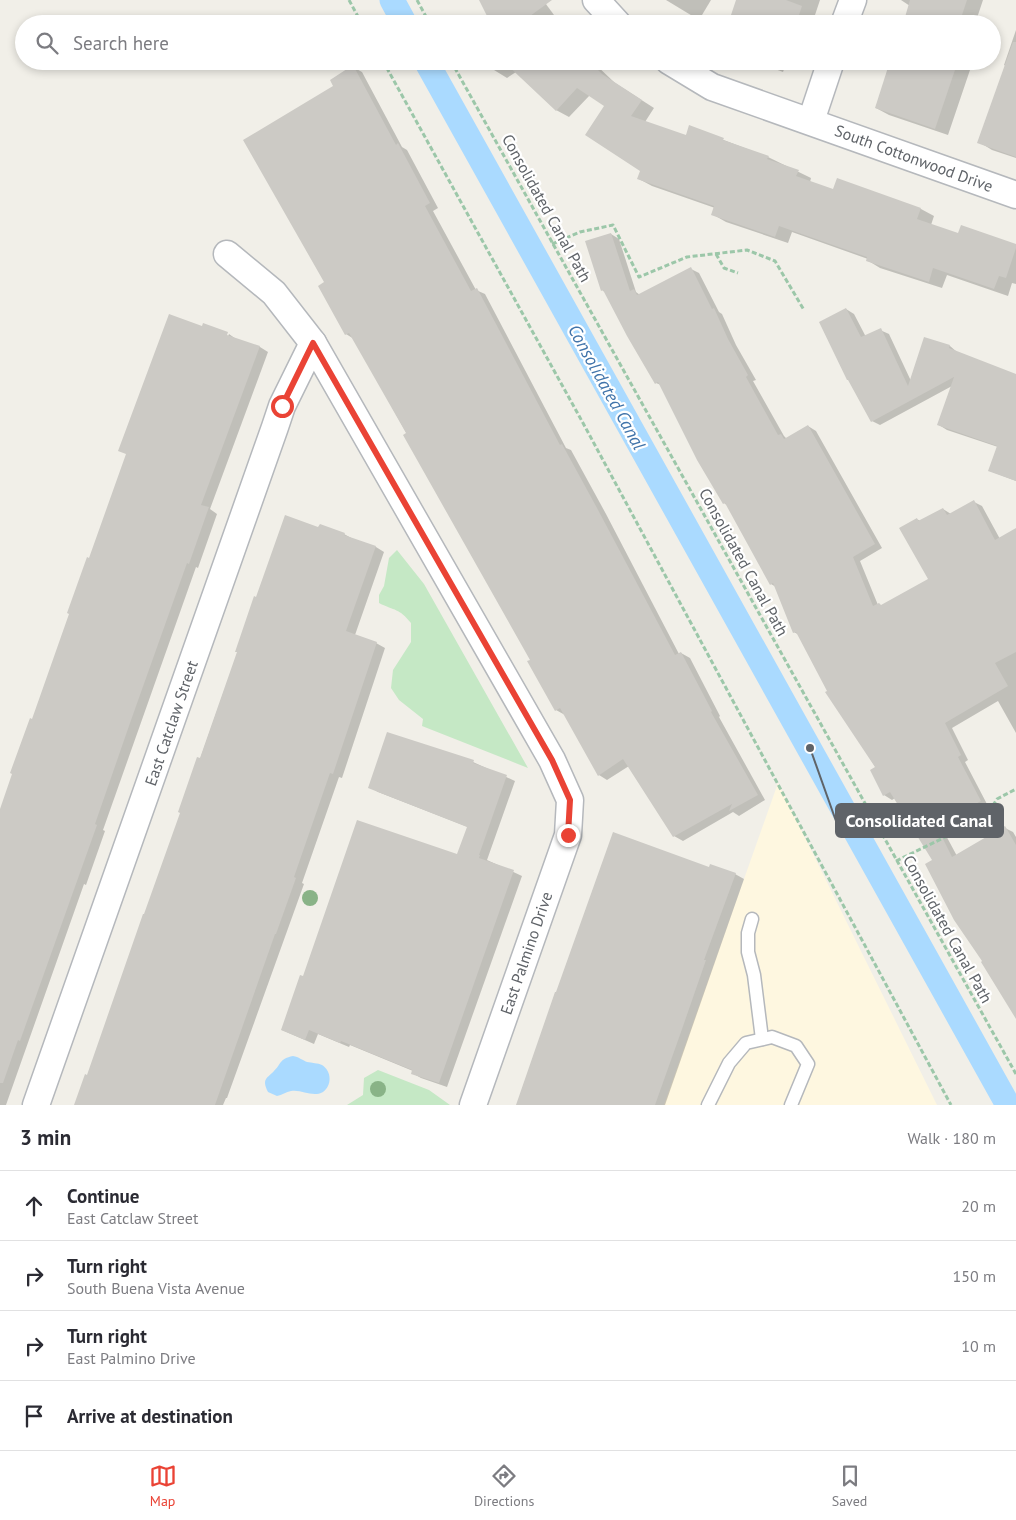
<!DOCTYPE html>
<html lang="en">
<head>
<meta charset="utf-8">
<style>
	body { margin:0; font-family:"PT Sans",sans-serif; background:#f2f2f3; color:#2b2b33 }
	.stop { position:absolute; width:15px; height:15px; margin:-11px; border:4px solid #ea4335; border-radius:50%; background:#fff }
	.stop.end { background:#ea4335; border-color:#fff; box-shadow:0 1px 5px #0008 }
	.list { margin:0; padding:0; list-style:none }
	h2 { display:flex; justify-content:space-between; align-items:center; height:65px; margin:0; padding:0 20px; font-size:21px }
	h2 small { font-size:16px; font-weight:400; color:#7c7c81 }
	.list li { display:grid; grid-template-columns:32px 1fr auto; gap:15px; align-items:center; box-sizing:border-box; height:70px; padding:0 20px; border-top:1px solid #e1e1e2 }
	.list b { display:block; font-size:19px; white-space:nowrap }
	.list p { margin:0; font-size:16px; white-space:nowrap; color:#7c7c81 }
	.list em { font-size:16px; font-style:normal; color:#7c7c81 }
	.icon { flex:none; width:28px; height:28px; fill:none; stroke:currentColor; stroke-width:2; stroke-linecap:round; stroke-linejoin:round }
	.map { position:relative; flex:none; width:1016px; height:1105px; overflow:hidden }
	.search { position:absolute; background:#fff; box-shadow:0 2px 8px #0003; left:15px; right:15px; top:15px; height:55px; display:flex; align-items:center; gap:12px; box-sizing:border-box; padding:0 18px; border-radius:28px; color:#7c7c81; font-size:19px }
	.sheet { height:345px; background:#fff }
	nav { display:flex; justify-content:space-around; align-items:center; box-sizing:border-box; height:70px; border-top:1px solid #e1e1e2; background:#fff; font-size:14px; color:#7c7c81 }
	nav a { display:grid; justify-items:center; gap:2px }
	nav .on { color:#ea4335 }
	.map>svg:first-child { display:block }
	.commercial { fill:#fef7e0 }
	.green { fill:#c5e8c5 }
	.water { fill:#aadaff }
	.shadow { fill:#0003 }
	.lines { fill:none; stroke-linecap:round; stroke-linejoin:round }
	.canal { stroke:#aadaff; stroke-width:25 }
	.building { fill:#cccac5 }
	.service-casing { stroke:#b5b8bc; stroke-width:15 }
	.minor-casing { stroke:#b5b8bc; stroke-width:29 }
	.path { stroke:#9cc7a9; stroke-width:3; stroke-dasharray:5 2.5; stroke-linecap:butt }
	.service { stroke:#fff; stroke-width:12 }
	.minor { stroke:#fff; stroke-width:26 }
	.tree { fill:#89b387 }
	.route { stroke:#ea4335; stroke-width:6 }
	.labels { text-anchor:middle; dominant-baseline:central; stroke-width:4.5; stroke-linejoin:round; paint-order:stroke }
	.street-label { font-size:16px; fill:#5f6368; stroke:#fff }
	.water-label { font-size:18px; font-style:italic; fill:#4174aa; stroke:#fff }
	.leader { fill:none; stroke:#5f6368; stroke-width:2 }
	.callout-dot { fill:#5f6368; stroke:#fff; stroke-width:2 }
	.callout { fill:#5f6368; stroke:#5f6368; stroke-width:2 }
	.callout-label { font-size:18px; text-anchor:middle; font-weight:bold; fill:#fff }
</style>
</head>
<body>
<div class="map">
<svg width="1016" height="1105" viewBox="0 0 1016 1105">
	<rect width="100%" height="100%" fill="#f1efe8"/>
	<!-- commercial -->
	<polygon class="commercial" points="778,783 937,1105 664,1105"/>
	<!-- green -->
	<g class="green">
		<path d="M 397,550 L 424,584 L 528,768 L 422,726 L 423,719 L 399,700 L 391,688 L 393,670 L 411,642 L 411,623 C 399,608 395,611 379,603 L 379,595 L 384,586 L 389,558 Z"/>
		<polygon points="378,1070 429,1090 450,1105 347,1105 363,1095 364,1078"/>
	</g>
	<!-- water -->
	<path class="water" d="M 293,1056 C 299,1057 302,1060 307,1062 C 312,1063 318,1063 322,1065 C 332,1071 332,1086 323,1092 C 312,1098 302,1089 291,1091 C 286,1092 282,1095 277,1096 L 268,1092 C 261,1078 268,1078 274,1071 C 282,1063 279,1059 293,1056 Z"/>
	<!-- shadow -->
	<g class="shadow">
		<polygon points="511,0 543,0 554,15 542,24 479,24"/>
		<polygon points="666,0 711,0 699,20"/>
		<polygon points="737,0 820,0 812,24 729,24"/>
		<polygon points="901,0 983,0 975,24 904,24 910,6"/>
		<polygon points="1016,30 1016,158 992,150 979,142 1006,66 1004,65"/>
		<polygon points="487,61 592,61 615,83 654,108 645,122 686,136 690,127 768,157 811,178 810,182 834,191 921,209 934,216 931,225 959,235 1016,245 1016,284 1012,283 1008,296 947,275 942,288 880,268 867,260 868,259 792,232 788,243 726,222 712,214 715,208 652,186 639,179 642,170 606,105 590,95 569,117 556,110 516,72 507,78 494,70"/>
		<polygon points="753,61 787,61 783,72"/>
		<polygon points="891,61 962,61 961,65 970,70 948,135 889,115 876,108"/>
		<polygon points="353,67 362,72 402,147 407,150 438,208 433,211 476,290 485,294 566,448 571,450 606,514 679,654 681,653 690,658 720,716 719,717 765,800 739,816 733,812 683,841 674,836 629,766 607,780 599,775 565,715 556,710 532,660 407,434 354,339 346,334 325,282"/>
		<polygon points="611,234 619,239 636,292 640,295 691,269 699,273 719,312 722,314 736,345 756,380 753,381 784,436 787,439 808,426 816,431 882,548 860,561 878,605 882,606 930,580 917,519 920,521 943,509 951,514 974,502 982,506 1000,539 1016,529 1016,733 998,701 952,728 968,760 965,762 988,806 943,830 957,856 1005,828 1013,832 1016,837 1016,1017 934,861 895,798 892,800 884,795 876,768 828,691 799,635 794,632 776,587 771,584 728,506 724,503 661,385 656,383 606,293 602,290"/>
		<polygon points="846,309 854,314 866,337 880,330 889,334 911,381 925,339 950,346 957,352 1016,375 1016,481 990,471 998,447 947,430 939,425 952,386 880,425 872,421"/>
		<polygon points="203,328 226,341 229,334 236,339 260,347 268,352 210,509 217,514 198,568 196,567 103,830 105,831 86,885 84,884 6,1105 0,1105 0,813 89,560"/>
		<polygon points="319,528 344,534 353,539 376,547 384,552 355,635 376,643 385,648 342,778 339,777 302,883 304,884 227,1098 226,1098 223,1105 75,1105 88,1076 257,598"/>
		<polygon points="473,762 515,781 487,860 522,876 447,1087 421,1078 412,1073 413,1071 350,1045 349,1047 318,1034 314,1044 282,1030 304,978 458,855 468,827 378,792 370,787"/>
		<polygon points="710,869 735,874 744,879 665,1105 518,1105"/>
	</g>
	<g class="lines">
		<!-- canal -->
		<g class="canal">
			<polyline points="392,0 405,24"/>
			<polyline points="426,61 1008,1105"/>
		</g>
	</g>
	<!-- building -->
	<g class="building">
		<polygon points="479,0 552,0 519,24 491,24"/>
		<polygon points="736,0 786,0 802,6 796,24 728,24"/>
		<polygon points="910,0 967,0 959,24 903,24"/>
		<polygon points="1013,42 1016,42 1016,157 977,143"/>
		<polygon points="503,61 589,61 602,74 642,100 631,116 686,135 689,125 724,138 723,140 769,156 767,159 799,170 796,176 833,189 837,178 921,208 917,219 958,233 961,225 1016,244 1016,248 1006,278 999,276 994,289 933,268 929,282 866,261 867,257 779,226 775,237 711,215 714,206 637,179 640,171 585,135 604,106 577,88 556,111"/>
		<polygon points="890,61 958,61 935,129 875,108"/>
		<polygon points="353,65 396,145 398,143 430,203 425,206 471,291 477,288 560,445 562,444 597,508 675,655 681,652 712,711 711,712 758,795 729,811 732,804 673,837 623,759 598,776 560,708 555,711 527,661 530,660 403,435 406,433 349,333 345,335 318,286 324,282 243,140 333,86 330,80"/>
		<polygon points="611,233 630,291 634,289 637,295 691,267 712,309 714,308 728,339 748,375 746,377 778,435 781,434 784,439 808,425 875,544 853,557 873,606 879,603 881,605 928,579 899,528 917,518 918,521 943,508 947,515 974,500 995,540 1016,528 1016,652 995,663 1008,686 945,723 961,755 958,757 981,801 936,825 952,857 1005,826 1016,845 1016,1019 981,962 982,961 954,920 925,864 932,860 890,792 883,796 870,770 875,767 825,692 827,691 796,632 793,633 773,583 770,585 725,503 723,504 697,460 658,382 655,384 627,336 603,290 601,291 585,241"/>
		<polygon points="846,308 861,337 881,328 908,386 924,337 950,345 949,348 1016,374 1016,481 988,471 997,446 937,425 954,377 871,422 848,380 847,380 819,322"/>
		<polygon points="169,314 202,326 203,323 228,332 227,335 260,346 201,505 209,507 189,564 187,563 130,723 95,824 97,825 20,1041 18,1040 3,1083 0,1083 0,809 12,774 10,773 30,718 32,719 69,614 67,613 87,557 89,558 126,454 118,451"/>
		<polygon points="285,515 318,527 320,524 345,533 344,535 376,546 346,631 377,642 333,774 330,773 294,877 296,878 276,934 275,934 215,1105 74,1105 85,1074 87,1075 143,914 144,914 180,813 178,812 197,757 200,758 237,652 235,652 254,596 256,597"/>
		<polygon points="387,732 474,760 473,763 507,775 479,855 480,855 479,858 514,870 439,1083 411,1074 412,1070 341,1041 340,1043 309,1030 305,1040 281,1030 300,975 303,976 357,820 457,854 467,827 368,788"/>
		<polygon points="613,832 709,867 710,864 736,873 704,960 706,960 681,1032 655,1105 516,1105 555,992 556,992"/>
	</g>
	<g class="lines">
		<defs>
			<g id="service">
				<polyline points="752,919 748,933 748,952 754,975 762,1039"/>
				<polyline points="708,1105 729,1063 746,1043 772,1037 796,1046 808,1064 791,1105"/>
			</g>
			<g id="minor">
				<polyline points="596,0 618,24"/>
				<polyline points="844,24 853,0"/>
				<polyline points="669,61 712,87 1016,195"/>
				<polyline points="811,121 831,61"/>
				<polyline points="227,254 274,293 313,343 552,760 570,800 568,835 473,1105"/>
				<polyline points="36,1105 275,427 282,406 313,343"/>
			</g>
		</defs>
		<!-- service casing -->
		<use href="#service" class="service-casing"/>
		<!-- minor casing -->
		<use href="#minor" class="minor-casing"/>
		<!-- path -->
		<g class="path">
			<polyline points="349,0 362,24"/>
			<polyline points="417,0 430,24"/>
			<polyline points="383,61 583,423 951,1105"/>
			<polyline points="451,61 1016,1074"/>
			<polyline points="552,244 580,232 613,225 639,277 687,257 747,250 775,261 804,310"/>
			<polyline points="716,254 724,268 738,273"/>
			<polyline points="896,861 974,823 990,810 997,799 1016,789"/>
		</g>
		<!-- service -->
		<use href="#service" class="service"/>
		<!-- minor -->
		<use href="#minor" class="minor"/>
	</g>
	<!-- trees -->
	<g class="tree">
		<circle cx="310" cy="898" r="8"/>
		<circle cx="378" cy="1089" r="8"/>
	</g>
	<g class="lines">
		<!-- route -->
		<polyline class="route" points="282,406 313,343 552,760 570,800 568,835"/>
	</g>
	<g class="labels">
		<!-- street labels -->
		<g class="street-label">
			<text transform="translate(914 158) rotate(20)">South Cottonwood Drive</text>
			<text transform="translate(547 208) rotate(61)">Consolidated Canal Path</text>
			<text transform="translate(744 562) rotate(61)">Consolidated Canal Path</text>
			<text transform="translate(171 723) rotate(-71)">East Catclaw Street</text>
			<text transform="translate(948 929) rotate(61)">Consolidated Canal Path</text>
			<text transform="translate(526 953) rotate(-71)">East Palmino Drive</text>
		</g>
		<!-- water labels -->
		<g class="water-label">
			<text transform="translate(607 387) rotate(61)">Consolidated Canal</text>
		</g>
	</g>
	<!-- callouts -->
	<path class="leader" d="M810 748L836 821"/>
	<circle class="callout-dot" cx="810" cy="748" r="5"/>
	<rect class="callout" x="836" y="804" width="167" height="33" rx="5"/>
	<g class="callout-label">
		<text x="919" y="827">Consolidated Canal</text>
	</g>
</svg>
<div class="stop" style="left:282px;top:406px"></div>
<div class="stop end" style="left:568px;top:835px"></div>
<div class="search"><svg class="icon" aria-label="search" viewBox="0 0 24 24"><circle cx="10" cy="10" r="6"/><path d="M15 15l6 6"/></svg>Search here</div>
</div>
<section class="sheet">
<h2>3 min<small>Walk · 180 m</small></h2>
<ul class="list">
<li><svg class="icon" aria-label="ahead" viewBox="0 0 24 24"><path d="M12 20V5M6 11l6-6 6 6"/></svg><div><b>Continue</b><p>East Catclaw Street</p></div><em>20 m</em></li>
<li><svg class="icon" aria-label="right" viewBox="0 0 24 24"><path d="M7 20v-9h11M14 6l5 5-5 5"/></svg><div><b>Turn right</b><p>South Buena Vista Avenue</p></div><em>150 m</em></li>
<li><svg class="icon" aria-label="right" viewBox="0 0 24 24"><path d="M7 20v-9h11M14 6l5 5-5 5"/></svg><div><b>Turn right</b><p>East Palmino Drive</p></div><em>10 m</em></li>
<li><svg class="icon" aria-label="arrive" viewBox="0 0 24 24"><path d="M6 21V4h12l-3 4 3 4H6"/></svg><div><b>Arrive at destination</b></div></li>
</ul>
</section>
<nav>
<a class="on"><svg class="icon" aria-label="map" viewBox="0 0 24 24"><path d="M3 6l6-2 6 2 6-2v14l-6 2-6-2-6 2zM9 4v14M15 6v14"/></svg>Map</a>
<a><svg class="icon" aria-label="directions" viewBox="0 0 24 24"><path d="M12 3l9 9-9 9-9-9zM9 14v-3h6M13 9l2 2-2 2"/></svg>Directions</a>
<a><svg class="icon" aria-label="saved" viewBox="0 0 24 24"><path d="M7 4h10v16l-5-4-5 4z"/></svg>Saved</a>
</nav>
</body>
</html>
